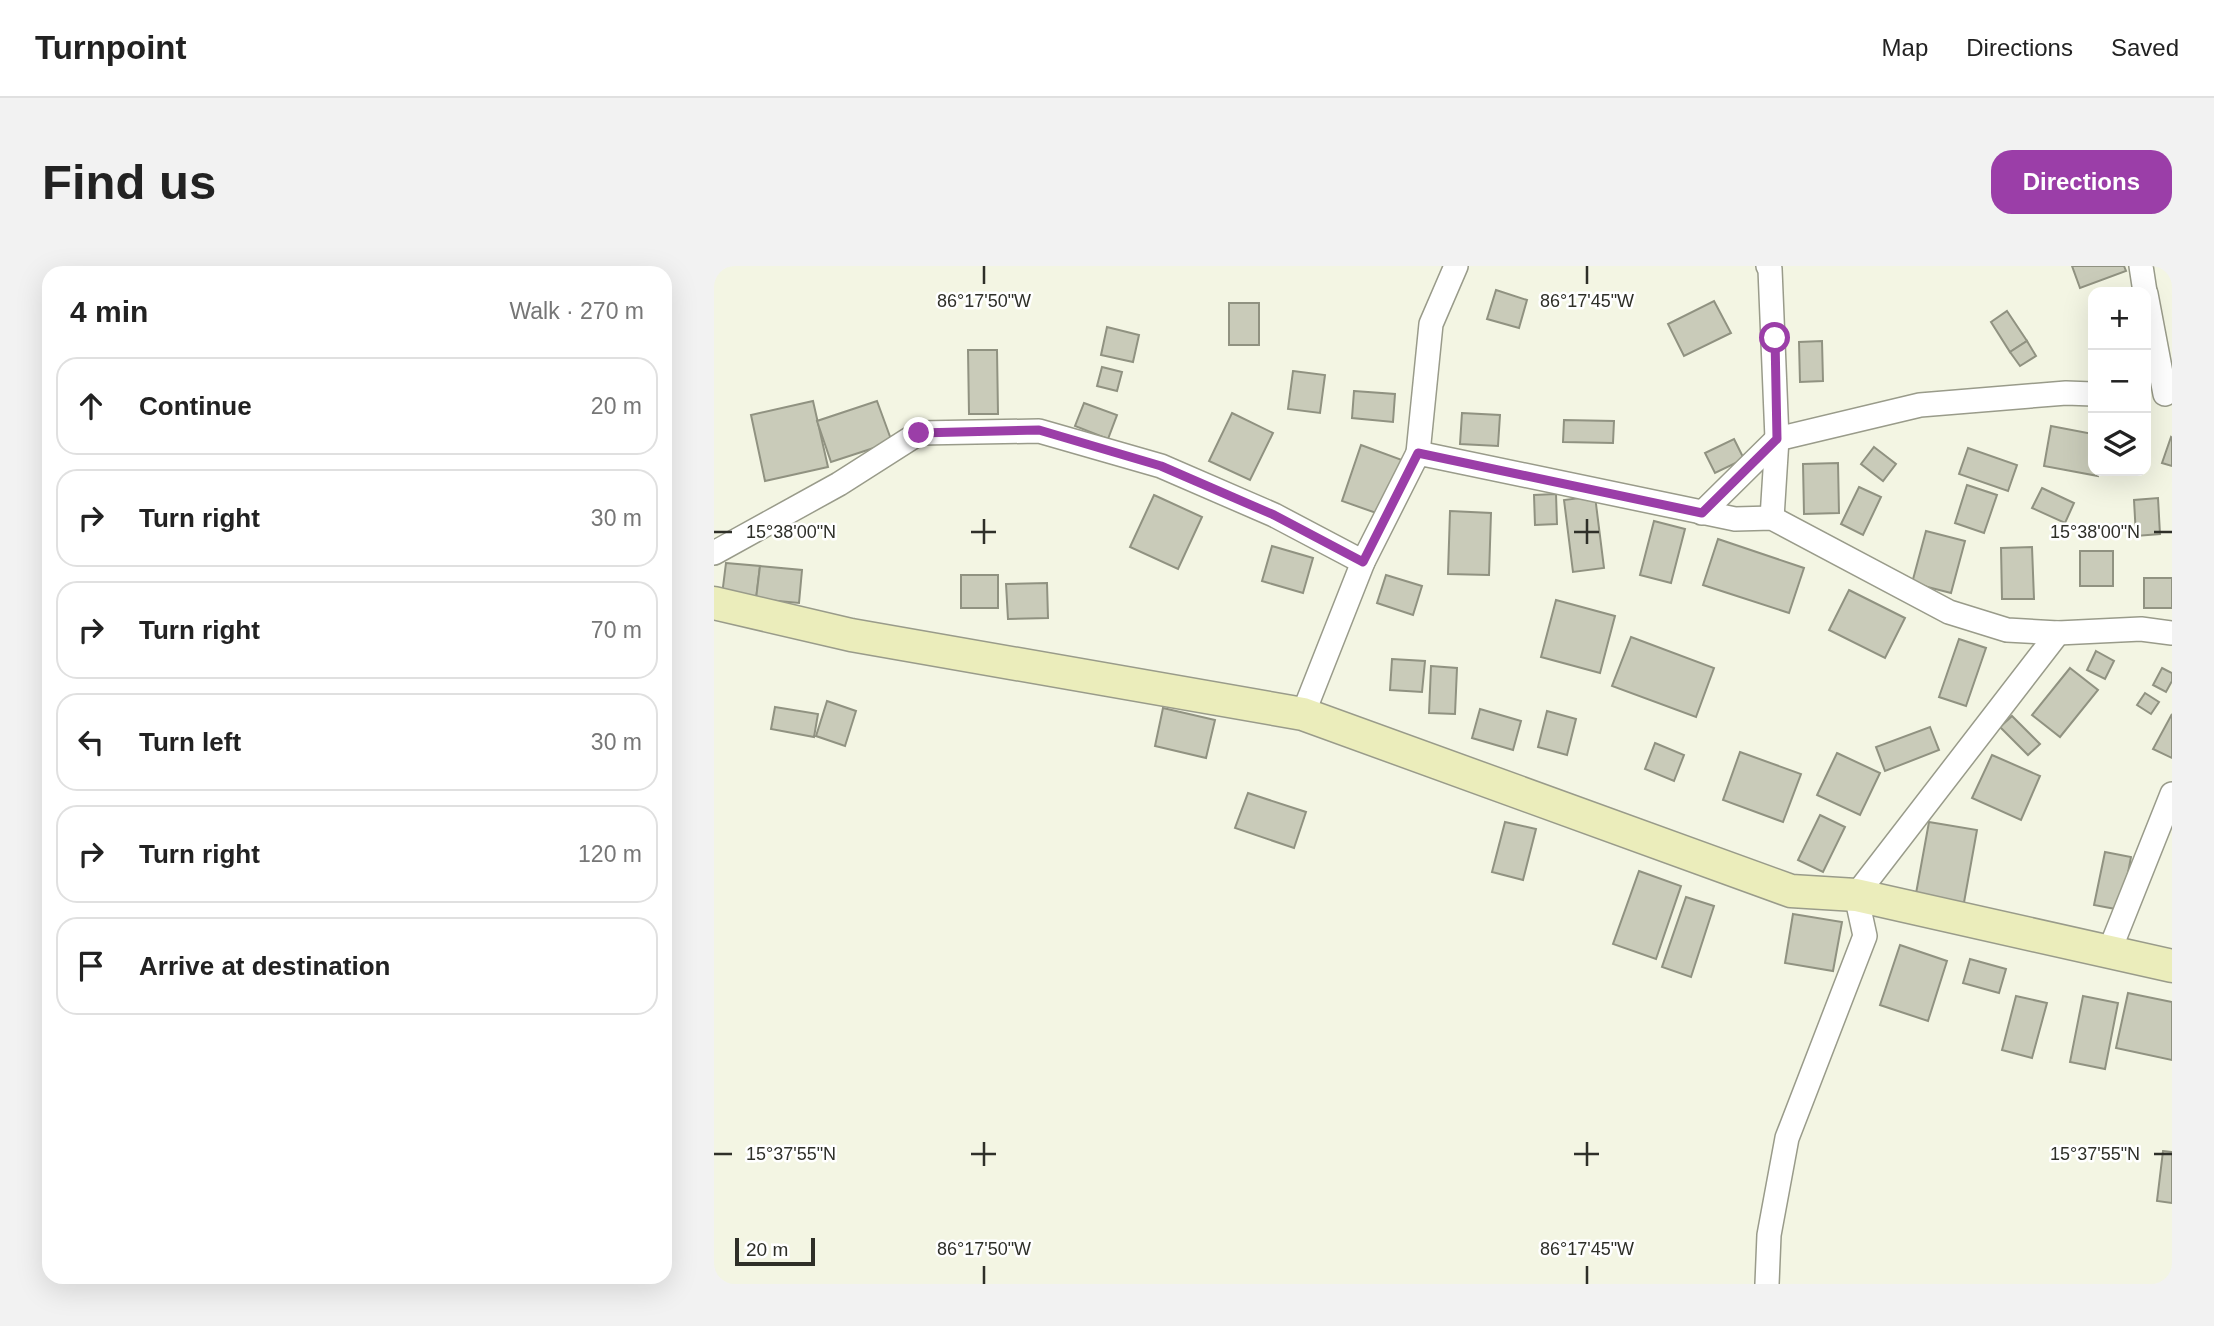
<!DOCTYPE html>
<html lang="en">
<head>
<meta charset="utf-8">
<style>
	body { margin:0; font-family:Helvetica,sans-serif; background:#f2f2f2; color:#222 }
	.controls { position:absolute; right:21px; top:21px; display:grid; overflow:hidden; border-radius:14px; box-shadow:0 7px 28px #0002 }
	.controls button { width:63px; height:63px; display:grid; place-items:center; padding:0; border:0; border-bottom:2px solid #e0e0e0; background:#fff; color:#222; font:35px sans-serif }
	.scale { position:absolute; left:21px; bottom:18px; width:80px; box-sizing:border-box; padding-left:7px; border:4px solid #2e2f28; border-top:0; font-size:19px; line-height:24px; white-space:nowrap; color:#2e2f28; -webkit-text-stroke:5px #fff; paint-order:stroke }
	.stop { position:absolute; width:21px; height:21px; margin:-16px; border:5px solid #9b3ea8; border-radius:50%; background:#fff }
	.stop.end { background:#9b3ea8; border-color:#fff; box-shadow:0 2px 7px #0008 }
	.list { margin:0; padding:0; list-style:none }
	h2 { display:flex; justify-content:space-between; align-items:center; height:91px; margin:0; padding:0 28px; font-size:30px }
	h2 small { font-size:23px; font-weight:400; color:#767676 }
	.list li { display:grid; grid-template-columns:46px 1fr auto; gap:21px; align-items:center; box-sizing:border-box; height:98px; margin:0 14px 14px; padding:0 14px; border:2px solid #e0e0e0; border-radius:21px }
	.list b { display:block; font-size:26px; white-space:nowrap }
	.list em { font-size:23px; font-style:normal; color:#767676 }
	.icon { flex:none; width:38px; height:38px; fill:none; stroke:currentColor; stroke-width:2; stroke-linecap:round; stroke-linejoin:round }
	.map { position:relative; flex:none; width:1458px; height:1018px; overflow:hidden; border-radius:21px }
	header { display:flex; align-items:center; gap:42px; box-sizing:border-box; height:98px; padding:0 35px; background:#fff; border-bottom:2px solid #e0e0e0 }
	header strong { font-size:33px }
	nav { display:flex; gap:38px; margin-inline-start:auto; font-size:24px }
	.intro { display:flex; align-items:center; justify-content:space-between; box-sizing:border-box; height:168px; padding:0 42px }
	h1 { margin:0; font-size:49px }
	.button { padding:18px 32px; border-radius:21px; background:#9b3ea8; color:#fff; font-size:24px; font-weight:700 }
	main { display:flex; gap:42px; padding:0 42px }
	aside { flex:1; background:#fff; border-radius:21px; box-shadow:0 7px 28px #0002 }
	.map>svg:first-child { display:block }
	.building { fill:#c9cbb9; stroke:#909281; stroke-width:2 }
	.lines { fill:none; stroke-linecap:round; stroke-linejoin:round }
	.street-casing { stroke:#999b8a; stroke-width:26 }
	.secondary-casing { stroke:#999b8a; stroke-width:35 }
	.street { stroke:#fff; stroke-width:23 }
	.secondary { stroke:#ebedbb; stroke-width:32 }
	.route { stroke:#9b3ea8; stroke-width:9 }
	.ticks { fill:none; stroke:#2e2f28; stroke-width:2.5 }
	.ticks-label { font-size:18px; text-anchor:middle; fill:#2e2f28; stroke:#fff; stroke-width:5; stroke-linejoin:round; paint-order:stroke }
</style>
</head>
<body>
<header>
<strong>Turnpoint</strong>
<nav><a>Map</a><a>Directions</a><a>Saved</a></nav>
</header>
<div class="intro"><h1>Find us</h1><a class="button">Directions</a></div>
<main>
<aside>
<h2>4 min<small>Walk · 270 m</small></h2>
<ul class="list">
<li><svg class="icon" aria-label="ahead" viewBox="0 0 24 24"><path d="M12 20V5M6 11l6-6 6 6"/></svg><div><b>Continue</b></div><em>20 m</em></li>
<li><svg class="icon" aria-label="right" viewBox="0 0 24 24"><path d="M7 20v-9h11M14 6l5 5-5 5"/></svg><div><b>Turn right</b></div><em>30 m</em></li>
<li><svg class="icon" aria-label="right" viewBox="0 0 24 24"><path d="M7 20v-9h11M14 6l5 5-5 5"/></svg><div><b>Turn right</b></div><em>70 m</em></li>
<li><svg class="icon" aria-label="left" viewBox="0 0 24 24"><path d="M17 20v-9H6M10 6l-5 5 5 5"/></svg><div><b>Turn left</b></div><em>30 m</em></li>
<li><svg class="icon" aria-label="right" viewBox="0 0 24 24"><path d="M7 20v-9h11M14 6l5 5-5 5"/></svg><div><b>Turn right</b></div><em>120 m</em></li>
<li><svg class="icon" aria-label="arrive" viewBox="0 0 24 24"><path d="M6 21V4h12l-3 4 3 4H6"/></svg><div><b>Arrive at destination</b></div></li>
</ul>
</aside>
<div class="map">
<svg width="1458" height="1018" viewBox="0 0 1458 1018">
	<rect width="100%" height="100%" fill="#f3f5e3"/>
	<!-- building -->
	<g class="building">
		<polygon points="1358,0 1410,0 1412,5 1366,22"/>
		<polygon points="782,24 813,34 805,62 773,53"/>
		<polygon points="1000,35 1017,67 970,90 954,58"/>
		<rect x="515" y="37" width="30" height="42"/>
		<polygon points="1293,45 1313,75 1296,86 1277,56"/>
		<polygon points="393,61 425,69 419,96 387,89"/>
		<polygon points="1108,75 1109,115 1086,116 1085,76"/>
		<polygon points="1313,75 1322,90 1306,100 1296,86"/>
		<polygon points="254,84 283,84 284,148 255,148"/>
		<polygon points="388,101 408,106 403,125 383,120"/>
		<polygon points="579,105 611,109 606,147 574,143"/>
		<polygon points="640,125 681,128 679,156 638,152"/>
		<polygon points="99,135 114,201 51,215 37,149"/>
		<polygon points="163,135 178,176 117,196 103,155"/>
		<polygon points="370,137 403,149 394,173 361,160"/>
		<polygon points="518,147 559,167 536,214 495,195"/>
		<polygon points="748,147 786,149 784,180 746,178"/>
		<polygon points="850,154 900,155 899,177 849,176"/>
		<polygon points="1337,160 1379,168 1379,205 1385,205 1384,210 1330,200"/>
		<polygon points="1457,171 1458,172 1458,200 1448,197"/>
		<polygon points="1020,173 1030,193 1001,207 991,187"/>
		<polygon points="647,179 688,194 668,249 628,235"/>
		<polygon points="1160,181 1182,198 1169,215 1147,198"/>
		<polygon points="1254,182 1303,199 1294,225 1245,208"/>
		<polygon points="1124,197 1125,247 1090,248 1089,198"/>
		<polygon points="1253,219 1283,229 1270,267 1241,257"/>
		<polygon points="1145,221 1167,231 1149,269 1127,258"/>
		<polygon points="1328,222 1360,237 1351,257 1318,242"/>
		<polygon points="842,228 843,258 821,259 820,229"/>
		<polygon points="440,229 488,251 464,303 416,281"/>
		<polygon points="881,230 890,302 859,306 850,234"/>
		<polygon points="1444,232 1446,268 1422,270 1420,234"/>
		<polygon points="736,245 777,247 775,309 734,308"/>
		<polygon points="940,255 971,263 957,317 926,309"/>
		<polygon points="1212,265 1251,275 1237,327 1198,317"/>
		<polygon points="1004,273 1090,302 1075,347 989,319"/>
		<polygon points="558,280 599,292 589,327 548,315"/>
		<polygon points="1318,281 1320,333 1288,333 1287,282"/>
		<rect x="1366" y="285" width="33" height="35"/>
		<polygon points="12,297 46,300 42,333 8,329"/>
		<polygon points="46,300 88,304 85,337 42,333"/>
		<rect x="247" y="309" width="37" height="33"/>
		<polygon points="672,309 708,320 699,349 663,337"/>
		<rect x="1430" y="312" width="28" height="30"/>
		<polygon points="333,317 334,352 294,353 292,318"/>
		<polygon points="1135,324 1191,352 1171,392 1115,364"/>
		<polygon points="842,334 901,350 886,407 827,391"/>
		<polygon points="917,371 1000,402 982,451 898,420"/>
		<polygon points="1245,373 1272,382 1252,440 1225,431"/>
		<polygon points="1382,385 1400,395 1391,413 1373,404"/>
		<polygon points="678,393 711,395 708,426 676,424"/>
		<polygon points="717,400 743,402 741,448 715,447"/>
		<polygon points="1356,402 1384,424 1346,471 1318,449"/>
		<polygon points="1448,402 1458,407 1458,415 1452,426 1439,419"/>
		<polygon points="1431,427 1445,436 1437,448 1423,439"/>
		<polygon points="113,435 142,445 131,480 102,470"/>
		<polygon points="61,441 104,448 100,471 57,463"/>
		<polygon points="449,442 501,454 492,492 441,480"/>
		<polygon points="766,443 807,455 799,484 758,472"/>
		<polygon points="833,445 862,453 853,489 824,481"/>
		<polygon points="1458,448 1458,492 1439,483"/>
		<polygon points="1298,450 1326,478 1314,489 1286,461"/>
		<polygon points="1216,461 1225,484 1171,505 1162,481"/>
		<polygon points="941,477 970,489 960,515 931,503"/>
		<polygon points="1026,486 1087,508 1069,556 1009,534"/>
		<polygon points="1123,487 1166,507 1146,549 1103,529"/>
		<polygon points="1278,489 1326,510 1307,554 1258,532"/>
		<polygon points="534,527 592,546 580,582 521,562"/>
		<polygon points="1106,549 1131,561 1109,606 1084,594"/>
		<polygon points="791,556 822,563 809,614 778,606"/>
		<polygon points="1215,556 1263,564 1249,642 1201,633"/>
		<polygon points="1391,586 1417,591 1407,644 1380,639"/>
		<polygon points="925,605 967,620 942,693 899,678"/>
		<polygon points="972,631 1000,640 977,711 948,701"/>
		<polygon points="1079,648 1128,656 1119,705 1071,697"/>
		<polygon points="1186,679 1233,695 1214,755 1166,739"/>
		<polygon points="1256,693 1292,703 1285,727 1249,717"/>
		<polygon points="1414,727 1458,736 1458,794 1402,782"/>
		<polygon points="1302,730 1333,737 1318,792 1288,784"/>
		<polygon points="1369,730 1404,737 1391,803 1356,796"/>
		<polygon points="1449,885 1458,886 1458,937 1443,935"/>
	</g>
	<g class="lines">
		<defs>
			<g id="street">
				<polyline points="1054,0 1056,3 1063,173 1058,252"/>
				<polyline points="1427,0 1431,26"/>
				<polyline points="1432,28 1451,128"/>
				<polyline points="704,187 717,58 742,0"/>
				<polyline points="988,247 1063,173 1206,139 1352,127 1379,128"/>
				<polyline points="0,287 125,218 205,167 325,165 447,200 560,249 649,296"/>
				<polyline points="589,448 649,296 704,187 1021,253 1058,252 1235,346 1293,364 1344,367 1427,363 1458,367"/>
				<polyline points="1395,686 1458,528"/>
				<polyline points="1053,1018 1055,969 1073,872 1151,670 1142,629 1344,367"/>
			</g>
			<polyline id="secondary" points="0,337 137,369 589,448 1077,625 1142,629 1458,700"/>
		</defs>
		<!-- street casing -->
		<use href="#street" class="street-casing"/>
		<!-- secondary casing -->
		<use href="#secondary" class="secondary-casing"/>
		<!-- street -->
		<use href="#street" class="street"/>
		<!-- secondary -->
		<use href="#secondary" class="secondary"/>
	</g>
	<g class="lines">
		<!-- route -->
		<polyline class="route" points="205,167 325,164 447,200 560,249 649,296 704,187 988,247 1063,173 1061,72"/>
	</g>
	<!-- ticks -->
	<path class="ticks" d="M 270,0 L 270,18M 873,0 L 873,18M 270,253 L 270,278M 873,253 L 873,278M 0,266 L 18,266M 257,266 L 282,266M 860,266 L 885,266M 1440,266 L 1458,266M 270,876 L 270,900M 873,876 L 873,900M 0,888 L 18,888M 257,888 L 282,888M 860,888 L 885,888M 1440,888 L 1458,888M 270,1000 L 270,1018M 873,1000 L 873,1018"/>
	<g class="ticks-label">
		<text x="270" y="41">86°17'50"W</text>
		<text x="873" y="41">86°17'45"W</text>
		<text x="77" y="272">15°38'00"N</text>
		<text x="1381" y="272">15°38'00"N</text>
		<text x="77" y="894">15°37'55"N</text>
		<text x="1381" y="894">15°37'55"N</text>
		<text x="270" y="989">86°17'50"W</text>
		<text x="873" y="989">86°17'45"W</text>
	</g>
</svg>
<div class="controls">
<button>+</button>
<button>−</button>
<button><svg class="icon" aria-label="layers" viewBox="0 0 24 24"><path d="M12 4l9 5-9 5-9-5zM3 14l9 5 9-5"/></svg></button>
</div>
<div class="scale">20 m</div>
<div class="stop" style="left:1061px;top:72px"></div>
<div class="stop end" style="left:205px;top:167px"></div>
</div>
</main>
</body>
</html>
